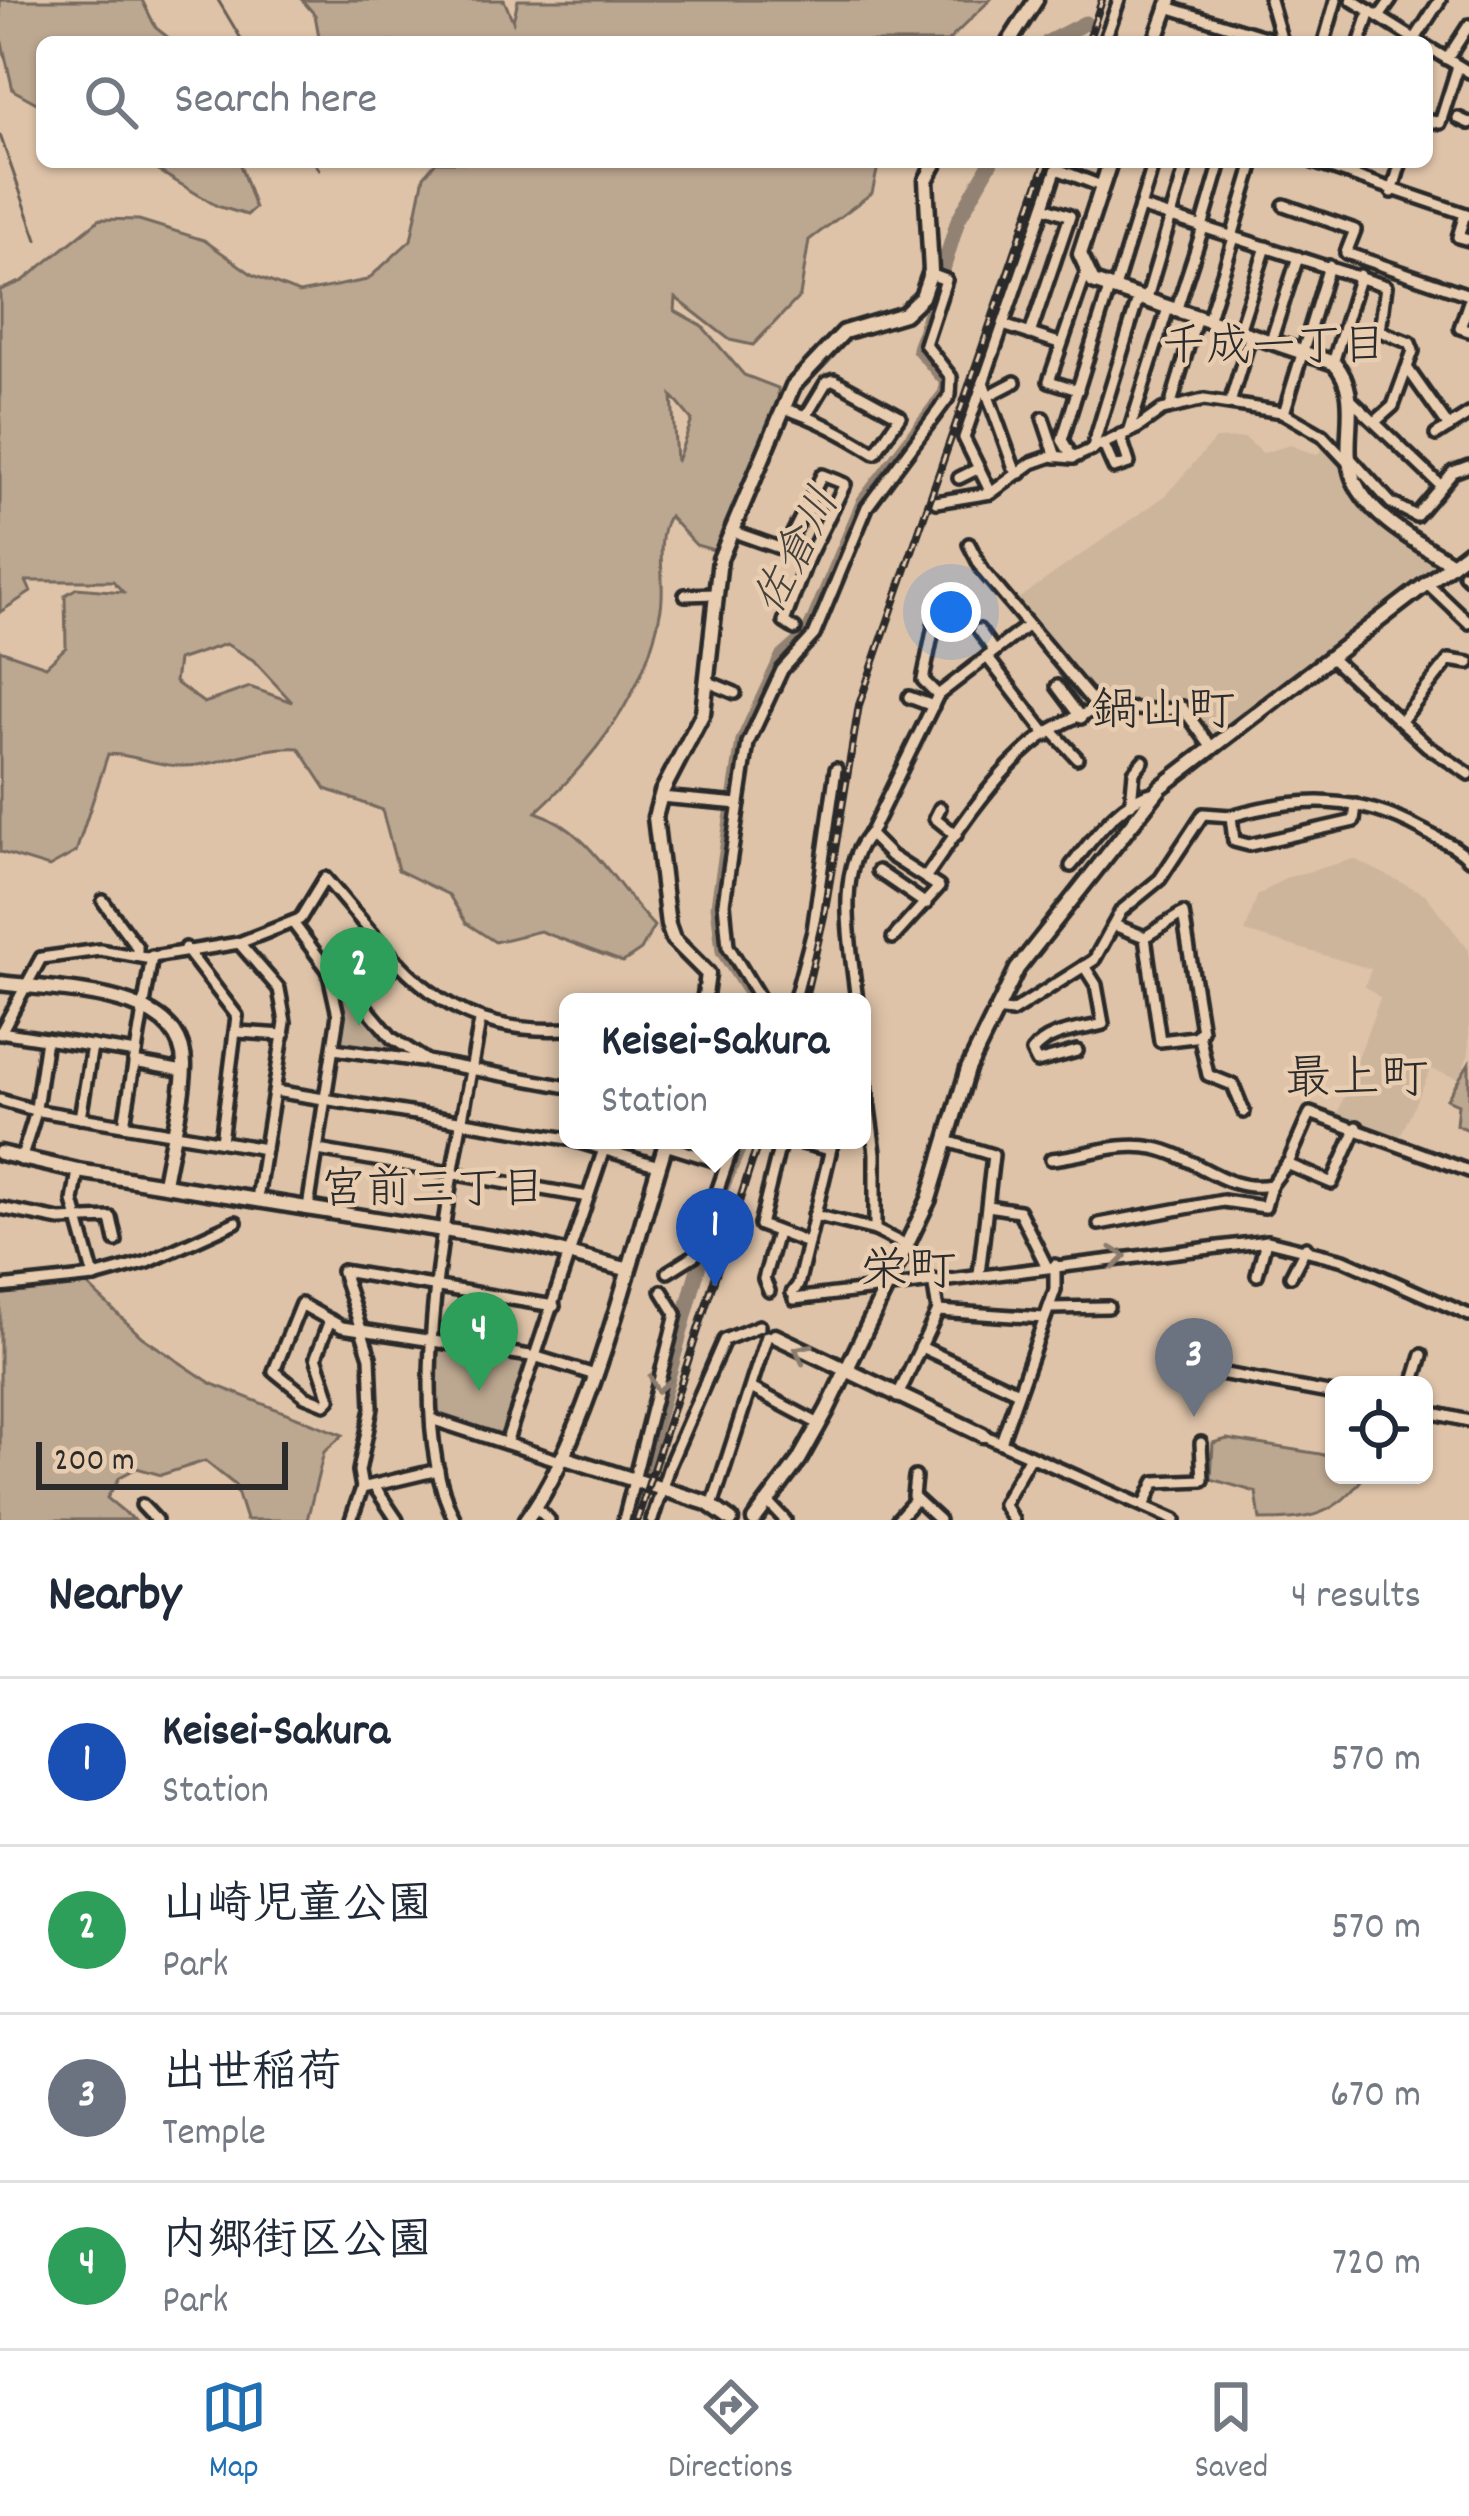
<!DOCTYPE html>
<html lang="en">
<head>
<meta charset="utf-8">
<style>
	body { margin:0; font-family:Dekko,"Klee One",sans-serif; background:#f6f6f7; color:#1f2937 }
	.controls { position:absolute; right:36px; bottom:36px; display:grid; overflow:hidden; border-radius:18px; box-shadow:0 3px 9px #0004 }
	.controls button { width:108px; height:108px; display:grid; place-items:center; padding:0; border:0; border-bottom:3px solid #e0e1e3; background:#fff; color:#1f2937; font:60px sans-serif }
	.scale { position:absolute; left:36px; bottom:30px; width:252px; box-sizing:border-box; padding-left:12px; border:6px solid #2b2b2b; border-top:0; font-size:33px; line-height:42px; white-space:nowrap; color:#2b2b2b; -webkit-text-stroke:9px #e9cdb0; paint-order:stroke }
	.you { position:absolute; left:951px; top:612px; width:42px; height:42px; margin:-30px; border:9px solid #fff; border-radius:50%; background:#1a73e8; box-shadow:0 0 0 18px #1a73e833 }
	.badge { display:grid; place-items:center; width:78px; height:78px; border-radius:50%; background:#1f6fb2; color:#fff; font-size:39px; font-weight:700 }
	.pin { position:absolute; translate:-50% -99px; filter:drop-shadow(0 3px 6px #0008) }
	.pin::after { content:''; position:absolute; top:63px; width:42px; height:36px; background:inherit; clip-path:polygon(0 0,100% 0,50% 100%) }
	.popup { position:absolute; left:559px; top:993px; width:312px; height:156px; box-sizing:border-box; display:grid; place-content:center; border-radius:18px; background:#fff; filter:drop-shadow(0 3px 9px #0005); font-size:39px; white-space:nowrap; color:#747a83 }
	.popup b { font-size:45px; color:#1f2937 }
	.popup::after { content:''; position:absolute; left:50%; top:100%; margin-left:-24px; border:24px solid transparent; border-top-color:#fff }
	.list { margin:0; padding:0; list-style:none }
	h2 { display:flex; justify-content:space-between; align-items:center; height:156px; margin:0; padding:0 48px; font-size:51px }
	h2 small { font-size:39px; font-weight:400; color:#747a83 }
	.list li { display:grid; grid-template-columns:78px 1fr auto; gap:36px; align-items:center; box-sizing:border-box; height:168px; padding:0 48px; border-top:3px solid #e0e1e3 }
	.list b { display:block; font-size:45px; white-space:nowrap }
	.list p { margin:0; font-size:39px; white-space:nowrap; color:#747a83 }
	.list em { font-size:39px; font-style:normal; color:#747a83 }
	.icon { flex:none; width:66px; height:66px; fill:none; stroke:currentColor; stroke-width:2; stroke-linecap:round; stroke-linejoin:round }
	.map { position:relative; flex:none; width:1469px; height:1520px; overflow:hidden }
	.search { position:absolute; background:#fff; box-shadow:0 3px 9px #0004; left:36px; right:36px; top:36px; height:132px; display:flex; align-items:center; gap:30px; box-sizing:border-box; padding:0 42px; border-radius:18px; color:#747a83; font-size:45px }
	.sheet { height:828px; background:#fff }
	nav { display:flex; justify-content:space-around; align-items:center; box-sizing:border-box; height:168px; border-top:3px solid #e0e1e3; background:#fff; font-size:33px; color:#747a83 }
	nav a { display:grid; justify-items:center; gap:6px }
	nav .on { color:#1f6fb2 }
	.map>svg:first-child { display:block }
	.built { fill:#cdb59c }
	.green { fill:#bca790; stroke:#74695e; stroke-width:3; fill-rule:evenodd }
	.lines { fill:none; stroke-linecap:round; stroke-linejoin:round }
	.stream { stroke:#695f56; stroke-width:3 }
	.river { stroke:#928273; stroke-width:15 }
	.street-casing { stroke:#2b2b2b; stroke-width:18 }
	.secondary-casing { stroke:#2b2b2b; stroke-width:21 }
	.street { stroke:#e9cdb0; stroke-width:9 }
	.secondary { stroke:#e9cdb0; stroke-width:12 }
	.rail-casing { stroke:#2b2b2b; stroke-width:8 }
	.rail { stroke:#e9cdb0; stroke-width:3; stroke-dasharray:9; stroke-linecap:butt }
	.oneway { stroke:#8a7c6e }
	.labels { text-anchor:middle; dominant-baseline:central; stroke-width:9; stroke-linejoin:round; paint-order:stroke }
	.neighbourhood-label { font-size:45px; fill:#2b2b2b; stroke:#e9cdb0 }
	.water-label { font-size:45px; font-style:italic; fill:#45413d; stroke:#e9cdb0 }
	.quarter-label { font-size:48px; fill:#2b2b2b; stroke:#e9cdb0 }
</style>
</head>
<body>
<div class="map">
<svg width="1469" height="1520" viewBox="0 0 1469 1520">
	<rect width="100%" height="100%" fill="#dec3a8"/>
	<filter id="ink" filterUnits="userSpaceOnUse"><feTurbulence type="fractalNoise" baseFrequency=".00833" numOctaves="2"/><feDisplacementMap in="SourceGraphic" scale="24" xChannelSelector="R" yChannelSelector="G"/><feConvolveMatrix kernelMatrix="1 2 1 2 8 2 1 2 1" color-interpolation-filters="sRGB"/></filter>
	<g filter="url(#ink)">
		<!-- built -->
		<g class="built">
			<polygon points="1245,438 1263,453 1290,445 1317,455 1325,446 1378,523 1439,567 1216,735 1185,703 1101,704 1012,603 1165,496 1215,439"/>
			<polygon points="1354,859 1425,894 1469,950 1469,1054 1459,1079 1431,1069 1400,1137 1338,1113 1380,998 1365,986 1371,969 1245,932 1257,896 1285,878"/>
		</g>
		<!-- green -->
		<g class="green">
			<polygon points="0,0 142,0 156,28 174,42 42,42 42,106 13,90 0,34"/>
			<polygon points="302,0 504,0 513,21 518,0 990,0 947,42 320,42 315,15"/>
			<polygon points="144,162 239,162 255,208 247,215 217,206"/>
			<path d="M 436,162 L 879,162 L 872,193 L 809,240 L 800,296 L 753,345 L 730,340 L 676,298 L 675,311 L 702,326 L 744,375 L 778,388 L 779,417 L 724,553 L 696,545 L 669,516 C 654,542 666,578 661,608 C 646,692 598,755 536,812 C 589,829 616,887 654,926 L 641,950 L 623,962 L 540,931 L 495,942 L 466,923 L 449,895 L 398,870 L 382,810 L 326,789 L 299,748 C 255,746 225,765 184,766 C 159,767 134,754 108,754 L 76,852 L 49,867 L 0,852 L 0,650 L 46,666 L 66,647 L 65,595 L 77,588 L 123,592 L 113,581 L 26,581 L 31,592 L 0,612 L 0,290 L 23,281 L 100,219 L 139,220 L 204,240 L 253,275 L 299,293 L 367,280 L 411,240 L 424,176 ZM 672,396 L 692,420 L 677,461 L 676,460 ZM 226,644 L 253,660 L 292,702 L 250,687 L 204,703 L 175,682 L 178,660 Z"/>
			<polygon points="337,977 407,1052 409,1056 339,1043"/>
			<polygon points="1469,1063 1469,1130 1456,1125 1458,1104 1447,1099"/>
			<polygon points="86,1284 142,1337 212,1384 343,1435 324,1452 307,1520 246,1520 235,1485 205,1461 161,1475 137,1468 120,1477 107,1498 134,1520 0,1520 0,1292"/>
			<polygon points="434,1342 529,1359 533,1365 500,1439 438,1418"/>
			<path d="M 1227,1439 L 1320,1454 L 1334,1458 L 1334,1475 L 1365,1475 C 1336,1516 1309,1520 1260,1520 L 1256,1492 L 1211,1479 L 1213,1443 Z"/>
		</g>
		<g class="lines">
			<!-- stream -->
			<g class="stream">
				<polyline points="218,0 243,42"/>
				<polyline points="0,135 37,240"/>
				<polyline points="314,162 319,169"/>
			</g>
			<!-- river -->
			<g class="river">
				<polyline points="1048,42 1085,23"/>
				<polyline points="756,1002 723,951 718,905 743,741 782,657 808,634 864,501 945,394 948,383 919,349 958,220 991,162"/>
				<polyline points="722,1187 742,1140"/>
				<polyline points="629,1520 711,1221"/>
			</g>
			<defs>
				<g id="street">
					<polyline points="1270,0 1282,42"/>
					<polyline points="1352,0 1419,42"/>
					<polyline points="1167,7 1281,42"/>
					<polyline points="1379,17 1391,0"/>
					<polyline points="1415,39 1440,0"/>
					<polyline points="1104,42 1119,0"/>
					<polyline points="1324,42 1336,0"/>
					<polyline points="1360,42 1370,11"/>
					<polyline points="1427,47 1469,72"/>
					<polyline points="1447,59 1469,25"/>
					<polyline points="1458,118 1469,123"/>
					<polyline points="1427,120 1440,123 1458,66"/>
					<polyline points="1313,162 1469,215"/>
					<polyline points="1057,169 1101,186"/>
					<polyline points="1392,192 1401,162"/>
					<polyline points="1284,205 1355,230 1346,253 1469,295"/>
					<polyline points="1140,207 1386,286 1380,331 1410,343 1413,351 1393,406 1375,422"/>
					<polyline points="1465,214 1458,237 1469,240"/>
					<polyline points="1202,227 1221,162"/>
					<polyline points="1232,237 1254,162"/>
					<polyline points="1114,291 1154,162"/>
					<polyline points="1146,301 1187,162"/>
					<polyline points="1469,302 1460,328 1469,331"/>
					<polyline points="1176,311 1203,228"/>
					<polyline points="1208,321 1234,238"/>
					<polyline points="1003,325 1059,343"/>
					<polyline points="1239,331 1266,247"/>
					<polyline points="1030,334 1070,216 1044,207"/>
					<polyline points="1271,341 1298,257"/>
					<polyline points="1333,363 1360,275"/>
					<polyline points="1408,369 1449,427"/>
					<polyline points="983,382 1014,468 1021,473"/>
					<polyline points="1078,390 1049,381 1086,273"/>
					<polyline points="988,396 1015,382"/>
					<polyline points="1350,399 1441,486"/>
					<polyline points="1230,403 1251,334"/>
					<polyline points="1170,407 1197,317"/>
					<path d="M 783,408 C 817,419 844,434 875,453 L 900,416 L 834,380 L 826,383 L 806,416"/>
					<polyline points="1284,413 1329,266"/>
					<polyline points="1043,418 1056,457"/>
					<polyline points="1129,432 1168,308"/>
					<polyline points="1436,435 1469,414"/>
					<polyline points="1103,443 1114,468 1129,463 1120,435"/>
					<polyline points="1092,450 1138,299"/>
					<polyline points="1073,458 1062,440 1109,289"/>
					<polyline points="1351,459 1391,503 1416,516 1453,472 1469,466"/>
					<polyline points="959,478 979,468"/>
					<polyline points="991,493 964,438 1059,162"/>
					<polyline points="936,502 991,493 1032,463 1052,456 1073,458 1137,428 1162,410 1204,400 1282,412 1322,435 1352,467"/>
					<polyline points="731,531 808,558 784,622 795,629"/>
					<polyline points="969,544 983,571 1099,709"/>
					<polyline points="785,549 822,475 845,484 808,558"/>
					<polyline points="1464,574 1469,579"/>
					<polyline points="1427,583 1469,623"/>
					<polyline points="685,595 716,594"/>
					<polyline points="935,621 923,680 938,695"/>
					<polyline points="979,630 994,651"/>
					<polyline points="987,657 1047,735"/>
					<polyline points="1331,658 1427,746 1469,774"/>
					<polyline points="706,681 735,693"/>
					<polyline points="1057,686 1081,718"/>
					<polyline points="909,697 933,706"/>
					<polyline points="1401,721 1449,660 1469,663"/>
					<polyline points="1053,732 1077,758"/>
					<polyline points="660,797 739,804"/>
					<polyline points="1131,804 1134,772 1143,761"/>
					<polyline points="940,808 935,818 956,835"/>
					<path d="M 1231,816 C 1300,796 1359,795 1422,830 C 1439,840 1455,844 1469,859"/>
					<polyline points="869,834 891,856 939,887 893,938"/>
					<path d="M 1071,866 C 1093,839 1119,800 1155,792"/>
					<polyline points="878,871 926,904"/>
					<path d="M 927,875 C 968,817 1022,726 1098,710 C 1126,704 1153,715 1182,707 L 1212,748"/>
					<polyline points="103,901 137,947 137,956"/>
					<polyline points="293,923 328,970 338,1015 308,1208"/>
					<polyline points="1114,925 1145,937 1183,913 1202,1031 1194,1037 1160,1041 1145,937"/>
					<polyline points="239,943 279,989 285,1022 257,1199"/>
					<polyline points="185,948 237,1016 221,1141"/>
					<polyline points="328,970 338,974 392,1038 427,1061 568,1087"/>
					<polyline points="357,997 399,963"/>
					<polyline points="762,1002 728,946 724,903 748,743 782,670 814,635 867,507 950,395 951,377 925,344 946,280 930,274"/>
					<polyline points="794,1002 813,931 836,769"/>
					<path d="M 857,1002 C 852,952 833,870 871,832 L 938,695 L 1027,626"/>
					<polyline points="995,1010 1012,1012 1094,960 1121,911 1160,879 1203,814 1231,816 1234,841 1249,845 1354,821 1356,805"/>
					<polyline points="0,1032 136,1053"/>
					<polyline points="238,1032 284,1035"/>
					<path d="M 0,1034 L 41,958 L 100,950 L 146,958 L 239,943 L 300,919 L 325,878 C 401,965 440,1036 568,1029"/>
					<polyline points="1199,1034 1208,1075 1233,1085 1244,1112"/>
					<polyline points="334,1049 421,1061"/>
					<path d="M 1077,1051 L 1037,1062 L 1032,1052 C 1049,1030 1079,1031 1103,1024 L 1096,985 L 1084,966"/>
					<polyline points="862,1056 875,1153 875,1230"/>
					<polyline points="134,1062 183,1071"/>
					<polyline points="275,1091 568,1139"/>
					<polyline points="0,1100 34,1110 265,1149"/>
					<polyline points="80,1118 92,1046"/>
					<polyline points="124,1125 152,956"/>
					<polyline points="572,1140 659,1166"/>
					<polyline points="781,1140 760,1225 808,1243"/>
					<polyline points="790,1140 830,1150"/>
					<polyline points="947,1141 993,1155 979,1274"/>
					<polyline points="665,1145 726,1164"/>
					<polyline points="318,1150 588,1197"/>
					<path d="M 1051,1159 C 1085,1156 1119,1141 1154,1148 C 1196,1156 1226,1194 1271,1185 L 1289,1161 L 1310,1113 L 1469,1171"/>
					<polyline points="21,1160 35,1115 46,1039"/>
					<polyline points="1287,1164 1332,1183 1357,1127"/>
					<polyline points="78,1171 73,1201 94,1277 148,1262 236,1222"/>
					<polyline points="988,1206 1019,1211 1046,1265"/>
					<polyline points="0,1208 60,1220 111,1218 116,1241"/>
					<polyline points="814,1215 875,1230 907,1246"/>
					<polyline points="1099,1224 1223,1201 1265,1207 1271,1185"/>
					<polyline points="668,1272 695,1255 735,1140"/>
					<polyline points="1257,1275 1266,1241"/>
					<polyline points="1291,1276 1306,1247"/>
					<polyline points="933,1280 938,1311"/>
					<polyline points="0,1287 94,1277"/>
					<polyline points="769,1291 764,1279 777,1233"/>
					<polyline points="792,1293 798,1285 833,1140"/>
					<polyline points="794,1299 1268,1241 1344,1260 1469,1315"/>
					<polyline points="1049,1308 1108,1307"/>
					<polyline points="330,1320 316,1357 330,1399 325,1404 305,1396 274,1371 301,1304 342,1327 537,1357 592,1374"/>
					<polyline points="921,1347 1018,1392"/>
					<polyline points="1220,1373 1334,1394"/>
					<polyline points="1413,1385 1422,1355"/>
					<polyline points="751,1388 819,1424"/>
					<polyline points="897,1397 938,1311 1044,1318"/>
					<polyline points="1424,1411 1469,1421"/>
					<polyline points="434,1420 560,1461"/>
					<polyline points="983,1435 1175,1520"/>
					<polyline points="1001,1442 1055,1290 1055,1265"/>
					<polyline points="506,1443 607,1140"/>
					<polyline points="915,1477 913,1496 939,1520"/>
					<polyline points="374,1486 397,1520"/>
					<polyline points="362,1488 359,1471 372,1408 370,1357 342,1271 554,1306"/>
					<polyline points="769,1503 785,1520"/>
					<polyline points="142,1505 156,1520"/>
					<polyline points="712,1506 767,1336"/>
					<polyline points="1144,1506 1155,1482 1203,1480 1201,1443"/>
					<polyline points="536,1507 549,1520"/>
					<polyline points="351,1520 362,1488 438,1470"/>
					<path d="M 455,1520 C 395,1409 459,1146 480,1021"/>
					<polyline points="624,1520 676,1314 662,1291"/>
					<polyline points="652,1520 669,1466 724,1340 759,1326"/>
					<polyline points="897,1520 916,1499"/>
					<polyline points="1013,1520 1003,1504 1030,1456"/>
				</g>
				<g id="secondary">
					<polyline points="1009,42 1036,0"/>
					<polyline points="1155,42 1170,0"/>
					<path d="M 1110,162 L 1080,254 L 1093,282 L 1334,363 C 1365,397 1338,442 1354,480 C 1371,519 1418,542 1452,564"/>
					<path d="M 0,983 C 55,991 185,988 184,1066 C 183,1104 170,1146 164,1184"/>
					<polyline points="704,1002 708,974 673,939 668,925 655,817 662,792 703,713 720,559 793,386 844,332 904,314 922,297 931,271 926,180 936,162"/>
					<polyline points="0,1153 78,1171 529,1244 626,1269"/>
					<polyline points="775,1336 983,1435"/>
					<polyline points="562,1457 707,1503 731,1520"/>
					<path d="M 526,1520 C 592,1432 632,1249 667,1140"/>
					<polyline points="754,1520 799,1460 827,1410 929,1199 968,1069 1017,969 1161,787 1469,551"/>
				</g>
			</defs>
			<!-- street casing -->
			<use href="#street" class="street-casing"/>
			<!-- secondary casing -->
			<use href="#secondary" class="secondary-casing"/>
			<!-- street -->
			<use href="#street" class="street"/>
			<!-- secondary -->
			<use href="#secondary" class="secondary"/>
			<defs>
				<g id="rail">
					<polyline points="1088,42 1102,0"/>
					<polyline points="804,1002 824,916 859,705 1046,162"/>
					<polyline points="637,1520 759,1140"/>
				</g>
			</defs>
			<!-- rail casing -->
			<use href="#rail" class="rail-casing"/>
			<!-- rail -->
			<use href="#rail" class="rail"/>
		</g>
		<!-- one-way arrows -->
		<defs><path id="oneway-chevron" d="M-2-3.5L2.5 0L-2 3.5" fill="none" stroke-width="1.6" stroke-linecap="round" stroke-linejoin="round" transform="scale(3)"/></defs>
		<g class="oneway">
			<use href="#oneway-chevron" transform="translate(1118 1257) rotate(-7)"/>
			<use href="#oneway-chevron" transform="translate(802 1352) rotate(-153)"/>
			<use href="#oneway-chevron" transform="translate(659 1384) rotate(102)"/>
		</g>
	</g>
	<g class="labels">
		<!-- neighbourhood labels -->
		<g class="neighbourhood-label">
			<text x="1274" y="350">千成一丁目</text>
			<text x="433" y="1193">宮前三丁目</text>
		</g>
		<!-- water labels -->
		<g class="water-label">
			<text transform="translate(800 553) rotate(-63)">佐倉川</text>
		</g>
		<!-- quarter labels -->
		<g class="quarter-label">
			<text x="1163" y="714">鍋山町</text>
			<text x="1356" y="1082">最上町</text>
			<text x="908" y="1274">栄町</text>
		</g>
	</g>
</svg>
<div class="controls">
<button><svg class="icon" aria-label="locate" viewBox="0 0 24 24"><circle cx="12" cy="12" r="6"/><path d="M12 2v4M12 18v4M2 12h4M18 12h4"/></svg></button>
</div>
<div class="scale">200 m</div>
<div class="you"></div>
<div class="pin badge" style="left:715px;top:1287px;background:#1a4fb4">1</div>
<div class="popup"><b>Keisei-Sakura</b>Station</div>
<div class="pin badge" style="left:359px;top:1026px;background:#2e9e5b">2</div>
<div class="pin badge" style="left:1194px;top:1417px;background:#6b7280">3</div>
<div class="pin badge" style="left:479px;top:1391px;background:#2e9e5b">4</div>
<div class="search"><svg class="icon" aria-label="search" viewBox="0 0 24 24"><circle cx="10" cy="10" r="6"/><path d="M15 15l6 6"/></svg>Search here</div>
</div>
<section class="sheet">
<h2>Nearby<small>4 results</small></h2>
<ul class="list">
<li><span class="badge" style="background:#1a4fb4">1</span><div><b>Keisei-Sakura</b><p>Station</p></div><em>570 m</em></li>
<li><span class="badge" style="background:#2e9e5b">2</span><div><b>山崎児童公園</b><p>Park</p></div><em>570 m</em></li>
<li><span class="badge" style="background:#6b7280">3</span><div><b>出世稲荷</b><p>Temple</p></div><em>670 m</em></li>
<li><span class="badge" style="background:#2e9e5b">4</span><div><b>内郷街区公園</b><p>Park</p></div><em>720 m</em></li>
</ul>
</section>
<nav>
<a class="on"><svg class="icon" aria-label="map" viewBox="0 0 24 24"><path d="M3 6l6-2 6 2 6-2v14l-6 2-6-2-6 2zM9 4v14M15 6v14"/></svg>Map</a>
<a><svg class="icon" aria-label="directions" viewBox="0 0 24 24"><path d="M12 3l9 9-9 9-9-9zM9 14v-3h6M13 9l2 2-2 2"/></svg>Directions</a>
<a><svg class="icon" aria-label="saved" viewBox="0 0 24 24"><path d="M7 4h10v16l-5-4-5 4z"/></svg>Saved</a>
</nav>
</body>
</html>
